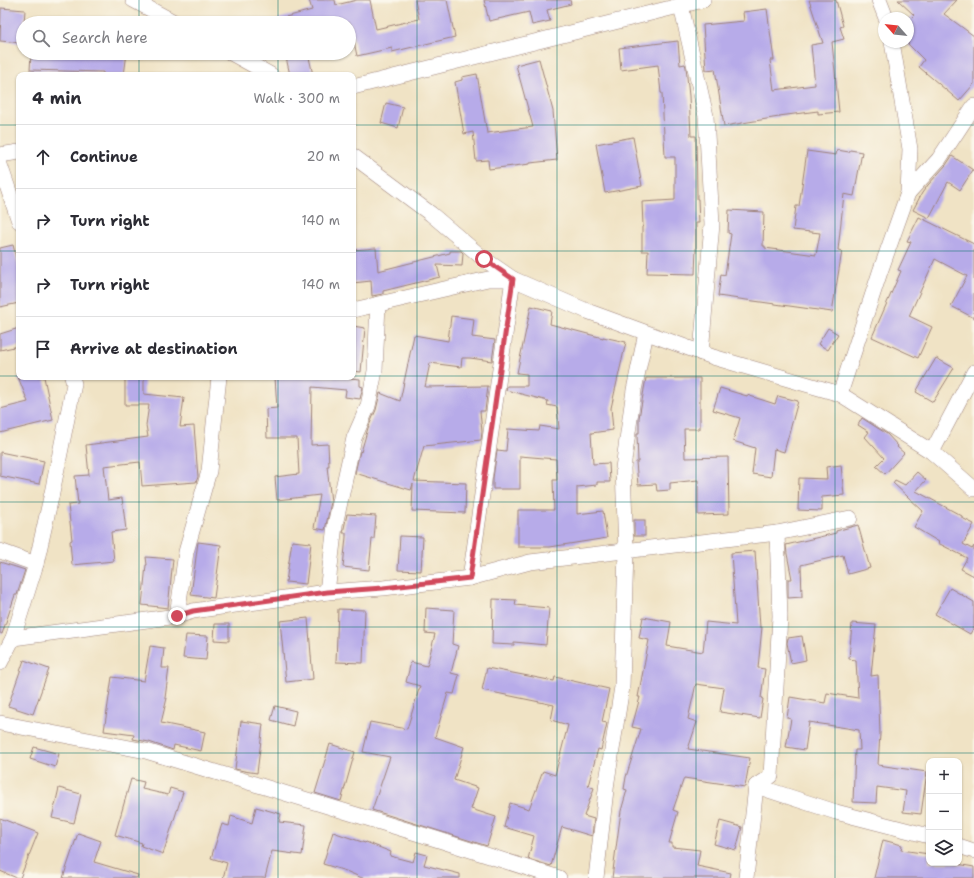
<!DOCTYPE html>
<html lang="en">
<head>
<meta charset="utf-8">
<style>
	body { margin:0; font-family:"Shantell Sans",sans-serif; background:#f7f7f7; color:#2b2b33 }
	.controls { position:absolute; right:12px; bottom:12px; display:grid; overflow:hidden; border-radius:8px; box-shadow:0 1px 3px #0004 }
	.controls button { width:36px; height:36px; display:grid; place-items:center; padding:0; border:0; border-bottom:1px solid #e1e1e2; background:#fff; color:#2b2b33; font:20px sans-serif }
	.compass { position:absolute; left:878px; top:12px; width:36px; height:36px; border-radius:50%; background:#fff; box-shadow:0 1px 3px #0004; rotate:297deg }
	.stop { position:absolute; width:12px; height:12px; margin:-9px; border:3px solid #d1495b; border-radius:50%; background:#fff }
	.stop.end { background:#d1495b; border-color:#fff; box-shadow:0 1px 4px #0008 }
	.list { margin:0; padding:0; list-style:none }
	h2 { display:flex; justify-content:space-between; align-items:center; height:52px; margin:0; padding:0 16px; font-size:17px }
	h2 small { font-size:13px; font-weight:400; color:#7c7c81 }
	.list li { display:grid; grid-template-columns:26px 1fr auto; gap:12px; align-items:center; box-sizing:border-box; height:64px; padding:0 16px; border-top:1px solid #e1e1e2 }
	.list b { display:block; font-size:15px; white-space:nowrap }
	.list em { font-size:13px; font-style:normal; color:#7c7c81 }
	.icon { flex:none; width:22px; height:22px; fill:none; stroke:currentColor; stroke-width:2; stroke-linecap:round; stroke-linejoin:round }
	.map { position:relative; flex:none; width:974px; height:878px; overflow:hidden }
	.search { position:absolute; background:#fff; box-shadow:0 1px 3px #0004; left:16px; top:16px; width:340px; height:44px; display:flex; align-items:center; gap:10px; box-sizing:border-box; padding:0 14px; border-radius:22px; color:#7c7c81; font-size:15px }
	.panel { position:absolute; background:#fff; box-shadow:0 1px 3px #0004; left:16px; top:72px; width:340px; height:308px; border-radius:8px }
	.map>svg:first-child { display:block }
	.building { fill:#b7abe9 }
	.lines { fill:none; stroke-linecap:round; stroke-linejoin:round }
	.minor-casing { stroke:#9d8178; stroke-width:16 }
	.minor { stroke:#fff; stroke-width:15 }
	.route { stroke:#d1495b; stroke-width:5 }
	.grid { fill:none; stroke:#0f766e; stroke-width:1; stroke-opacity:0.55 }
</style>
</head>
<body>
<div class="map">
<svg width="974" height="878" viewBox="0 0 974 878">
	<rect width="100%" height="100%" fill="#fbf7ec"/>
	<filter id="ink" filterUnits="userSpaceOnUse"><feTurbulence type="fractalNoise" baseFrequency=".025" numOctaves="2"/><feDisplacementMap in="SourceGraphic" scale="8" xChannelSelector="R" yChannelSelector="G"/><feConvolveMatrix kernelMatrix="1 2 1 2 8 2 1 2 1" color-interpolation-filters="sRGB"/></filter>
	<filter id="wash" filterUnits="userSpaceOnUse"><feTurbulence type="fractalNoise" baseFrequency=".012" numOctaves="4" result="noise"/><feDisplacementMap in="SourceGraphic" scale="16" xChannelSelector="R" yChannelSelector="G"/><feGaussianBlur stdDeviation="0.9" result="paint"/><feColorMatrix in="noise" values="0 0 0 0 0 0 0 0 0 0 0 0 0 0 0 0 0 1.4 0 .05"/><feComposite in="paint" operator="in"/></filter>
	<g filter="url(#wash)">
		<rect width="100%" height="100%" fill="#f0e3c5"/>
		<g id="blocks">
			<!-- building -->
			<g class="building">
				<polygon points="309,0 335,0 336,5 357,0 370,0 376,29 419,19 415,0 447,0 455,37 392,52 392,48 357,56 350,23 278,23 278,19 312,10"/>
				<polygon points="484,0 570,0 571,4 547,10 550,21 532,25 529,12 489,21"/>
				<polygon points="809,0 836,0 843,26 840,27 844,39 832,42 839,112 818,114 818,111 779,116 779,117 724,126 715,69 706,70 703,25 744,21 743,12 767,9 774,60 770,60 774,90 815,85 811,45 823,43"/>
				<polygon points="898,0 957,0 944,14 974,36 974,84 959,101 919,67 924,60 908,44 908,21 914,15"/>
				<polygon points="1,8 25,10 24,23 23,23 22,43 0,41"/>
				<polygon points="678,41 680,65 685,64 686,67 689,96 691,136 696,136 697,199 698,199 699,223 696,223 696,249 695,274 647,273 648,251 642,251 642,227 643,226 642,202 675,200 675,157 665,157 662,93 661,93 658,65 621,70 619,48"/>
				<polygon points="31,53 127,53 124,75 103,75 103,72 30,70"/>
				<polygon points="285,53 308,53 313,75 290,75"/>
				<polygon points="539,59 553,111 557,160 530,163 530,164 489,169 488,160 476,161 473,132 464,134 455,82 462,80 462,77 477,74 487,133 533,127 516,65"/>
				<polygon points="386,103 403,107 398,128 381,123"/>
				<polygon points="633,137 642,186 605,193 596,144"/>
				<polygon points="837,150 849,152 850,150 862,152 854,196 844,194 838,250 842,251 832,312 718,296 721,274 725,275 731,234 728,233 729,210 764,212 763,246 765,246 765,248 816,255 820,233 793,230 796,206 799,206 807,151 836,155"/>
				<polygon points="952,156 973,170 960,190 948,182 929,218 913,210 922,193 928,185 946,165"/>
				<polygon points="919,217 974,244 974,318 951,306 967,276 935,259 909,316 932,327 918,358 872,337 901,271 898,270 911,242 907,241"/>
				<polygon points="13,245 19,268 19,303 0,307 0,248"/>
				<polygon points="376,248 378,271 450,253 450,251 461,251 463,253 462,266 437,265 440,277 383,291 383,294 372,296 371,281 353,283 353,250"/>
				<polygon points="531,306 552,311 550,324 603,338 603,337 626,342 611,408 613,430 591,433 593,464 609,463 610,482 597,482 597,485 577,487 577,514 603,511 607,538 550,547 518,547 518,510 554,510 553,480 557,480 556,459 520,456 520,489 493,489 493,478 497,450 506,451 508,429 539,431 540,426 559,429 557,407 547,405 548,401 506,390 507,386 527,386 527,374 517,373"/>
				<polygon points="451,316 474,319 472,337 495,340 492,361 470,358 462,358 461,367 430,363 425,387 488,386 485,411 480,411 482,432 481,440 424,446 414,481 466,483 465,513 412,511 413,484 411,490 355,473 360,451 361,452 368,428 376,410 380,393 400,401 414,335 448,341"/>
				<polygon points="353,326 365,328 361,372 353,371"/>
				<polygon points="19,328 19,346 0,350 0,334"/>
				<polygon points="828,328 838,334 828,350 818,344"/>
				<polygon points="936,358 954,368 933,402 916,392"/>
				<polygon points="18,377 44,377 53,420 0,433 0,409 28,402"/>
				<polygon points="125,377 144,377 144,394 184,398 180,427 194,426 198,477 196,482 142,486 140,462 104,466 108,500 122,498 126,530 111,532 114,561 72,565 70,541 72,540 68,505 78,504 75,476 89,475 86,445 148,437 146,425 149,405 125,405"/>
				<polygon points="275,377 339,377 360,379 360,386 363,387 360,399 345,397 346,390 312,387 311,445 328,444 329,466 327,466 331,502 325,530 314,528 320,495 277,500 275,477 299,474 297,438 267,438 266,409 277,408"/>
				<polygon points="646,378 700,378 700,429 684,429 685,458 728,457 729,514 698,515 698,480 670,483 670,490 657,491 656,484 638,485 636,462 638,462 637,435 637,433 639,433 639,418"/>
				<polygon points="720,388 747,396 747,395 775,404 778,396 798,401 784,452 774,449 771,477 752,474 755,448 733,441 740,418 713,410"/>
				<polygon points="862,418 887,434 898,446 897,447 904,453 885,474 876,466 884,458 865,437 869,432 858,425"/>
				<polygon points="0,452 44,461 39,484 0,476"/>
				<polygon points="841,465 844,495 822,497 822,511 798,510 799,478 827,479 826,467"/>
				<polygon points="917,472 926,480 916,491 962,516 962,518 974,524 963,544 972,549 974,546 974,576 961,569 967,558 938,543 939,542 914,527 923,511 893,483 895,480 905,485"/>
				<polygon points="347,514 376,516 374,539 372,539 369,570 343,567 346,537 346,533 343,533"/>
				<rect x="634" y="520" width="11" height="16"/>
				<polygon points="858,525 870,568 848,574 843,555 801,565 802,597 788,598 788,579 792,579 787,554 786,545 836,533 836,531"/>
				<polygon points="400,536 423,537 421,571 398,570"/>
				<polygon points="292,541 311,543 306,584 286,582"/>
				<polygon points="198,542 221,545 214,598 191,595"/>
				<polygon points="755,551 760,627 762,627 758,668 765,669 761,698 763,699 760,718 720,712 724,688 696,684 688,719 697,722 688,749 750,758 745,787 684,778 673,810 678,812 669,843 672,843 672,847 700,850 697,866 731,873 730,878 612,878 621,811 627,790 624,789 626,777 641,729 632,727 640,697 638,697 649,640 639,638 643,617 671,622 667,646 703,652 706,622 736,625 731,553"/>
				<polygon points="146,557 173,559 168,608 142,605 146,565 147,565"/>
				<polygon points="0,562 25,570 17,595 15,595 2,634 0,633"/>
				<polygon points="950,588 974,602 974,627 970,634 935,614"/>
				<polygon points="493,599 516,600 515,605 549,608 546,645 514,642 514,645 492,644"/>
				<polygon points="426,608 454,610 452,644 458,646 451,673 459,675 454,694 448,693 435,737 464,747 454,780 478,788 471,809 496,817 487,846 372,810 390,757 363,752 370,722 407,729 420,686 406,682 411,662 427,666 435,634 425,633"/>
				<polygon points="338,609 365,610 363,663 336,662"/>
				<polygon points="308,618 313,679 286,682 280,621"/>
				<polygon points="852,623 876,625 871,676 878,675 880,734 878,765 927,772 921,814 903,812 906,791 877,787 876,803 853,802 855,750 860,750 859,730 809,722 805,750 786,747 791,719 787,718 790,697 825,703 827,693 858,698 856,660 849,659"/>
				<polygon points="215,624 229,624 229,641 214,640"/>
				<polygon points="186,635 208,636 206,660 183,658"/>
				<polygon points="802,636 806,660 791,663 787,643 788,638"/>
				<polygon points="150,646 164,648 162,668 169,668 165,698 167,698 161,723 205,732 201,751 174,745 173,750 149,742 133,739 134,735 104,731 112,677 144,681"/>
				<polygon points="24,660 49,669 33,714 8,706"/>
				<polygon points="487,668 554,681 555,677 609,689 602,722 607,723 601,750 598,749 588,786 594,788 584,816 594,819 592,836 562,827 551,866 528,859 534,836 504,827 510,803 529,809 543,771 555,775 568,725 551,720 554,705 482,690"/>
				<polygon points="275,706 296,711 293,726 271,720"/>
				<polygon points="241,721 263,724 257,773 244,771 235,769"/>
				<polygon points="330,744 355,752 341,801 315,793"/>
				<polygon points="34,747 59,754 55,767 30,759"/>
				<polygon points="131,779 144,782 142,789 168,795 170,788 183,792 163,854 141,846 142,843 115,835"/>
				<polygon points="59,788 81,794 74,823 52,818"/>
				<polygon points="256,807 281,814 279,822 306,825 302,855 272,851 265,878 223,878 227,863 211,858 222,824 229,826 231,816 252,823"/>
				<polygon points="0,818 38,833 20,878 17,878 0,871"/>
				<polygon points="720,821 742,827 736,850 714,844"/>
				<polygon points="333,832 365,843 366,842 391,852 390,856 413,862 416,852 427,855 424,865 460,874 460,878 362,878 346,871 323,864"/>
				<polygon points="78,833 101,841 94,862 138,875 137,878 63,878"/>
				<polygon points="883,840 902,845 901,850 929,854 929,863 952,863 974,867 974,878 874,878"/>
			</g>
		</g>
	</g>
	<g filter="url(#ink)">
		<use href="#blocks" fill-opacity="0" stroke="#9d8178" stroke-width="1"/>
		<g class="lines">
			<defs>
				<g id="minor">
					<polyline points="133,0 176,23"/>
					<polyline points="879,0 886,18"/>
					<polyline points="681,6 706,116 712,224 701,353"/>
					<polyline points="231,53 271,75"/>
					<polyline points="353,87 703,0"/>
					<polyline points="0,155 19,152"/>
					<polyline points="353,156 431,214 484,259 513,279 587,311 713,357 840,394 932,452 974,489"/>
					<polyline points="0,165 19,221"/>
					<polyline points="908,193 939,159 974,106"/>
					<polyline points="353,310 488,279 513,279 470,578"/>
					<polyline points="840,394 880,272 908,193 910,149 892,42"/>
					<polyline points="932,452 974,372"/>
					<polyline points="0,551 36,564"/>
					<polyline points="327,592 335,525 354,438 368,406 375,371 378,304"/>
					<polyline points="177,616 186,552 209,471 219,377"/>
					<polyline points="13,638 177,616 193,611 327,592 383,588 470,578 530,562 777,533 850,518"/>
					<polyline points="0,663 13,638 36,564 52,493 74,384 72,377"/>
					<polyline points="0,723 146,751 436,839 559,878"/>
					<polyline points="756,786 836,812 929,836"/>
					<polyline points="959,846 974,851"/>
					<polyline points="596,878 607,781 622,687 626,551 623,468 634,390 646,333"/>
					<polyline points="746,878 756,786 771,776 780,616 777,533"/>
				</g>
			</defs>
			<!-- minor casing -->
			<use href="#minor" class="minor-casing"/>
			<!-- minor -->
			<use href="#minor" class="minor"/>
		</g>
	</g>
	<g class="lines" filter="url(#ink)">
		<!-- route -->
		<polyline class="route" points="177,616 193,611 327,592 383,588 470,578 513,279 484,259"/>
	</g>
	<!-- grid -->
	<path class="grid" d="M 139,0 L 139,23M 278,0 L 278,23M 417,0 L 417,878M 557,0 L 557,878M 696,0 L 696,878M 835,0 L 835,878M 139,53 L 139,75M 278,53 L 278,75M 0,125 L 19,125M 353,125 L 974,125M 0,251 L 19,251M 353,251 L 974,251M 0,376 L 19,376M 353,376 L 974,376M 139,377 L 139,878M 278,377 L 278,878M 0,502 L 974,502M 0,627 L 974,627M 0,753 L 974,753"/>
</svg>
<div class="controls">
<button>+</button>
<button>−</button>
<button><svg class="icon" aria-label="layers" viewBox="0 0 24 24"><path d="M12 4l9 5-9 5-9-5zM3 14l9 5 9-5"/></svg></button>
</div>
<svg class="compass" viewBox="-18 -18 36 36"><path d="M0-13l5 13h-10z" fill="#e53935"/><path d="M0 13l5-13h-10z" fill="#7c7c81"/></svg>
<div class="stop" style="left:484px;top:259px"></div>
<div class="stop end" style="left:177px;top:616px"></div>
<div class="search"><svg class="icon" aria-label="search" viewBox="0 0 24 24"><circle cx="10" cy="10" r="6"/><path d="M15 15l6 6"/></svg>Search here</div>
<section class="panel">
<h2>4 min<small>Walk · 300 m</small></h2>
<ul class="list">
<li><svg class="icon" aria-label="ahead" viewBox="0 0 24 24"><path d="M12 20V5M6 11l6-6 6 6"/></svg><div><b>Continue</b></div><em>20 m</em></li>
<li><svg class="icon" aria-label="right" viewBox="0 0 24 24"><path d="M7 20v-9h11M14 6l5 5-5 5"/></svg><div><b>Turn right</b></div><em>140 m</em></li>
<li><svg class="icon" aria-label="right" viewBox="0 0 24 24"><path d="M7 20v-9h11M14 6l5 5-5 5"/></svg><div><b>Turn right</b></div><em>140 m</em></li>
<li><svg class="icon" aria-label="arrive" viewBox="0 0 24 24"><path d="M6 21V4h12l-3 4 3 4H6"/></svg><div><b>Arrive at destination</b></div></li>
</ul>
</section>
</div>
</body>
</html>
